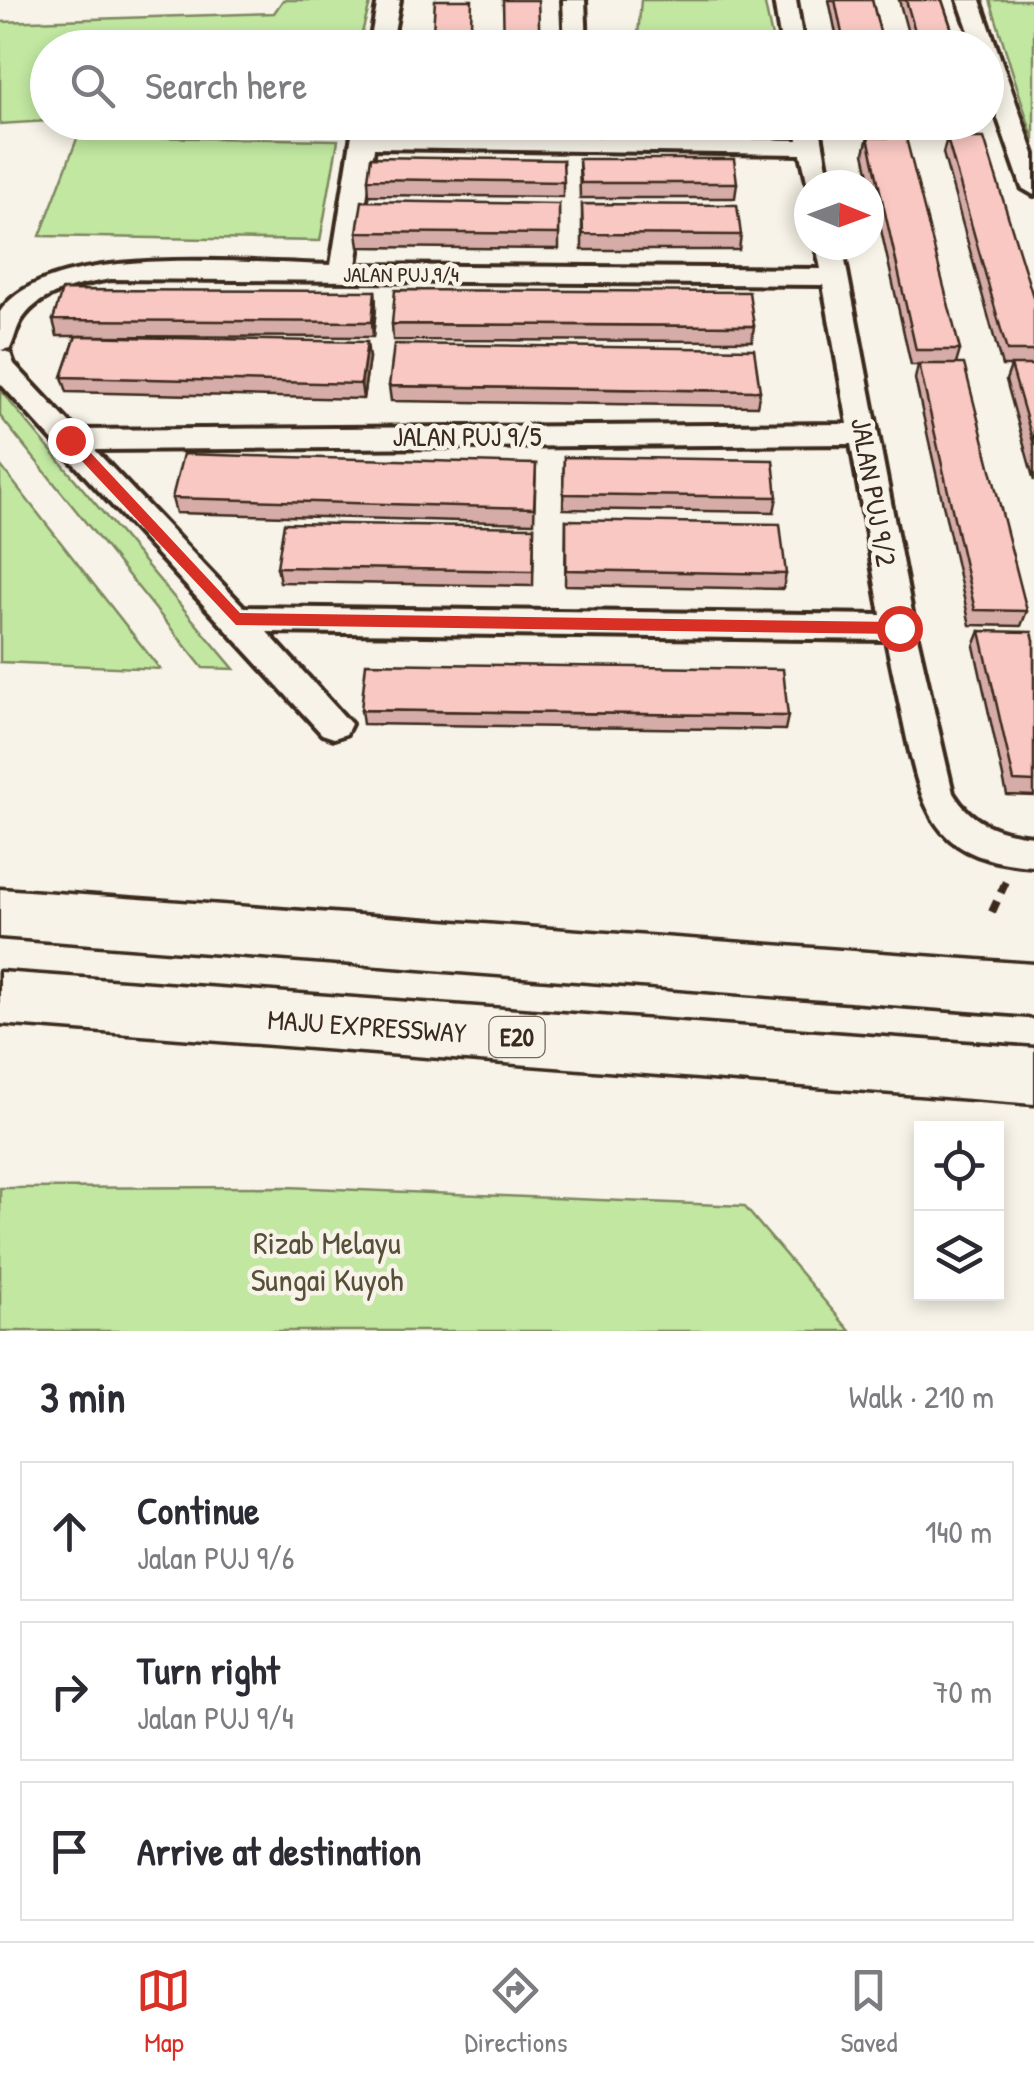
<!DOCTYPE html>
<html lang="en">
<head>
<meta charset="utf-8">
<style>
	body { margin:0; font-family:"Patrick Hand",sans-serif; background:#f7f7f7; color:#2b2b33 }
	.controls { position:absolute; right:30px; bottom:30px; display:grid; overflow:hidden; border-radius:0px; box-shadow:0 5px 15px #0003 }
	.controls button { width:90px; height:90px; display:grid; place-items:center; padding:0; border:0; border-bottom:2px solid #e1e1e2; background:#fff; color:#2b2b33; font:50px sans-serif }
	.compass { position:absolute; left:794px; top:170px; width:90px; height:90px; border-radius:50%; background:#fff; box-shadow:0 5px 15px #0003; rotate:91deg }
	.stop { position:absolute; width:30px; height:30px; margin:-22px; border:8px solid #d93025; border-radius:50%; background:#fff }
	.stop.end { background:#d93025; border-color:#fff; box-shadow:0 2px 10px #0008 }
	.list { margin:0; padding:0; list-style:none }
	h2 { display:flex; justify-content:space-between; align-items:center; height:130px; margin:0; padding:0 40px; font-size:42px }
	h2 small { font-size:32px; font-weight:400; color:#7c7c81 }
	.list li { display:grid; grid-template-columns:65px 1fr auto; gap:30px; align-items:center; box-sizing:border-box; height:140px; margin:0 20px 20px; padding:0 20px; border:2px solid #e1e1e2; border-radius:0px }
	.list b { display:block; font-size:38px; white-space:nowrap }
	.list p { margin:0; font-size:32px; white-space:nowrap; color:#7c7c81 }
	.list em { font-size:32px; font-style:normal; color:#7c7c81 }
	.icon { flex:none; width:55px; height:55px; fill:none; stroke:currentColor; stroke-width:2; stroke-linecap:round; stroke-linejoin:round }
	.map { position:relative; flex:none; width:1034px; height:1331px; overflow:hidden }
	.search { position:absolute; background:#fff; box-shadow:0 5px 15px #0003; left:30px; right:30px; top:30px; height:110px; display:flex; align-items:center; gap:25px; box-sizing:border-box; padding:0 35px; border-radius:55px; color:#7c7c81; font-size:38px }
	.sheet { height:610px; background:#fff }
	nav { display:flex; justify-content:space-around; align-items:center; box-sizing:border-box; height:140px; border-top:2px solid #e1e1e2; background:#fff; font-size:28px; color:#7c7c81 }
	nav a { display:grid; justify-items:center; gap:5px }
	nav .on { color:#d93025 }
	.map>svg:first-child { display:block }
	.green { fill:#c1e7a1; stroke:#7e8860; stroke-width:2.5 }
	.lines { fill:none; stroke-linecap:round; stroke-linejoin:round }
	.minor-casing { stroke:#3b2a1e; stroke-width:8 }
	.highway-casing { stroke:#3b2a1e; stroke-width:7 }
	.path { stroke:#3b2a1e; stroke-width:8; stroke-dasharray:12 9; stroke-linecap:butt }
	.minor { fill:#f7f3e8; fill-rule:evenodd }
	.highway { fill:#f7f3e8; fill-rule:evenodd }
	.wall { fill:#d6aca8; stroke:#3b2a1e; stroke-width:2.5 }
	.shaded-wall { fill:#ae8c88; stroke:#3b2a1e; stroke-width:2.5 }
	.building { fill:#f9c8c3; stroke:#3b2a1e; stroke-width:2.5 }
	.route { fill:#d93025 }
	.labels { text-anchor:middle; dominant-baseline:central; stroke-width:9; stroke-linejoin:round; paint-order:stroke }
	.far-street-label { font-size:22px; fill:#3b2a1e; stroke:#f7f3e8 }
	.shield { fill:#f7f3e8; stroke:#73665b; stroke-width:2.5 }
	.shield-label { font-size:25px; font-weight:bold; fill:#3b2a1e }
	.street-label { font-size:28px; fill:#3b2a1e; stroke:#f7f3e8 }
	.near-park-label { font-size:32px; fill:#565038; stroke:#f7f3e8 }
</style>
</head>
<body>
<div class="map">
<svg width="1034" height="1331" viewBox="0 0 1034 1331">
	<rect width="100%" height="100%" fill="#f7f3e8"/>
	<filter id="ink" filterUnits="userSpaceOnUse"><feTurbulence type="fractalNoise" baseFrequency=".01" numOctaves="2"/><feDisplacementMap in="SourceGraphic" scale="20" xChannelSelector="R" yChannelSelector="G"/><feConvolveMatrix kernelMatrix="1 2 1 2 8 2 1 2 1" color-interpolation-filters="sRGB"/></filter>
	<g filter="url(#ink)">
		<!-- green -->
		<g class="green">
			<polygon points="283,0 371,0 358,47 48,48 47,121 0,124 0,22 274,13"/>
			<polygon points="641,0 764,0 774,47 637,47"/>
			<polygon points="990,0 1034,0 1034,141"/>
			<polygon points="78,136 338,140 320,241 40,236"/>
			<polygon points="0,390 234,669 203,668 0,416"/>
			<polygon points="0,465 160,669 0,662"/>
			<polygon points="287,1187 744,1206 850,1331 0,1331 0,1188"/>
		</g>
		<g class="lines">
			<defs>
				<g id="minor">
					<polygon points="378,0 400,0 391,48 369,48"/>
					<polygon points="563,0 585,0 587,48 565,48"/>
					<polygon points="774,0 796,0 804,48 782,48"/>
					<polygon points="958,0 980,0 1034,154 1034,195 1022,188 986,84 986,48 975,48"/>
					<path d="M 354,122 L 378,122 L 376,134 L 798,140 L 796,122 L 819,122 L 830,185 L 809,185 L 809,190 L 801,154 L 374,148 L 356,265 L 821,269 L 816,245 L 842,245 L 915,628 L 953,793 C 972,824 999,833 1034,836 L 1034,866 C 941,860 925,822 907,739 C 900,706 893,673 886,640 L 267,632 L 351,724 L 346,734 L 334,738 L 322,734 L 0,383 L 0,312 C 47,241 252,264 331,265 ZM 110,279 L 823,285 L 848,424 L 76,430 L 14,364 L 10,353 L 1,350 L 10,348 C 15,339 16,327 23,318 C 42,291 79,285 110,279 ZM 851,444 L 881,615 L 244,607 L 95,450 Z"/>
				</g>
				<g id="highway">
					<polygon points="0,889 1034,964 1034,1016 0,937"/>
					<polygon points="0,972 1034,1048 1034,1104 0,1024"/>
				</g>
			</defs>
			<!-- minor casing -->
			<use href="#minor" class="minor-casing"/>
			<!-- highway casing -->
			<use href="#highway" class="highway-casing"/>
			<!-- path -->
			<polyline class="path" points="992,912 1008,877"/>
			<!-- minor -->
			<use href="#minor" class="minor"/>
			<!-- highway -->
			<use href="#highway" class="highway"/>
		</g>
		<!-- wall -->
		<g class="wall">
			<polygon points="829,0 872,0 884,48 839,48"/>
			<polygon points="899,0 942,0 958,48 912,48"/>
			<polygon points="868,137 960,350 956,364 1027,611 1021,626 970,625 915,379 918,365 911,365 864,153"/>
			<polygon points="947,138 1034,300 1034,481 1006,380 1011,366 1002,366 943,153"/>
			<polygon points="579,159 737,183 735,198 580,198"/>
			<polygon points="563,160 563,197 369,195 368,179"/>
			<polygon points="559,204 559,249 359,247 357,232"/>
			<polygon points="582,204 741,235 739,250 582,250"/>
			<polygon points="375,291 376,307 373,337 79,336 369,358 363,399 67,392 62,377 76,336 57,336 53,320"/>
			<polygon points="392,324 754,326 752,341 393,340"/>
			<polygon points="389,386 760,391 757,406 391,401"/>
			<polygon points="564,457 777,497 774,512 563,509"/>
			<polygon points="536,464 534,523 176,513 172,498"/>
			<polygon points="566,520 786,574 783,589 565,585"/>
			<polygon points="534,527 533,586 280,582 277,567"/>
			<polygon points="980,631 1034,640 1034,796 1007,795 974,646"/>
			<polygon points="361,710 788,716 785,730 363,724"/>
		</g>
		<!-- shaded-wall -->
		<g class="shaded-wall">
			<polygon points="375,291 376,307 373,337 372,322"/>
			<polygon points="367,342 369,358 363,399 361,384"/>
		</g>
		<!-- building -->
		<g class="building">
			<polygon points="435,0 472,0 470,48 432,48"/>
			<polygon points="503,0 538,0 540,48 504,48"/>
			<polygon points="835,0 872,0 884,48 845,48"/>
			<polygon points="906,0 942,0 958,48 920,48"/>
			<polygon points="868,137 906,138 960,350 916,350"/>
			<polygon points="947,138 984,138 1034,300 1034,351 1007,351"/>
			<polygon points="371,157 563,160 564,182 368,179"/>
			<polygon points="579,159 734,159 737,183 581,183"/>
			<polygon points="362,201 559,204 559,234 357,232"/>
			<polygon points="582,204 737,205 741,235 583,234"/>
			<polygon points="62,290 375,291 372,322 53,320"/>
			<polygon points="395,290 749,292 754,326 392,324"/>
			<polygon points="76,336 367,342 361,384 62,377"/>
			<polygon points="394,344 754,349 760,391 389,386"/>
			<polygon points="919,364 964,364 1027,611 975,610"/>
			<polygon points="1011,365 1034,365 1034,445"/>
			<polygon points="183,454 536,464 534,508 172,498"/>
			<polygon points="564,457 773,460 777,497 563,494"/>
			<polygon points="566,520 780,524 786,574 566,570"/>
			<polygon points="284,523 534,527 533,571 277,567"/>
			<polygon points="980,631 1032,632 1034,640 1034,782 1014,781"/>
			<polygon points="366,663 783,669 788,716 361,710"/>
		</g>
	</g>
	<!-- route -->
	<polygon class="route" points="65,436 75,436 240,613 899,622 907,628 899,634 236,625 65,443"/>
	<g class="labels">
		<!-- far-street labels -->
		<g class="far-street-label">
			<text x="401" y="274">JALAN PUJ 9/4</text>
		</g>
		<!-- shield labels -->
		<rect class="shield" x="489.5" y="1017" width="55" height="40" rx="8"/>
		<g class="shield-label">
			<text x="517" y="1037">E20</text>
		</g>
		<!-- street labels -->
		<g class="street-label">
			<text x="467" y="436">JALAN PUJ 9/5</text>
			<text transform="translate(874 492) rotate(80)">JALAN PUJ 9/2</text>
			<text transform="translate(367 1026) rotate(4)">MAJU EXPRESSWAY</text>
		</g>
		<!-- near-park labels -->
		<g class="near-park-label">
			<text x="327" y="1242">Rizab Melayu<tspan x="327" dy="37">Sungai Kuyoh</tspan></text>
		</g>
	</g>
</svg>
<div class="controls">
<button><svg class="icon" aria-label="locate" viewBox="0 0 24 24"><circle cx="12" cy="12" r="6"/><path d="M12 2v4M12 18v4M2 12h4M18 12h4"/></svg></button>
<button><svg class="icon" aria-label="layers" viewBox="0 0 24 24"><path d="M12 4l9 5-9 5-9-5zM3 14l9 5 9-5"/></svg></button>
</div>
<svg class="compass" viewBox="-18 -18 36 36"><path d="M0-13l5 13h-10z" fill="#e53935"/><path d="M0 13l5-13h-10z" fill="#7c7c81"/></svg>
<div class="stop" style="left:899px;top:628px"></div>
<div class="stop end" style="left:70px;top:440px"></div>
<div class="search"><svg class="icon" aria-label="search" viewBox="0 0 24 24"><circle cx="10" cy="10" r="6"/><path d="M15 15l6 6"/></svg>Search here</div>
</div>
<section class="sheet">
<h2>3 min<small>Walk · 210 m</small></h2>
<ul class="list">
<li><svg class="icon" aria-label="ahead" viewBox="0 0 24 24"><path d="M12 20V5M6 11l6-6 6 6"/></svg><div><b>Continue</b><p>Jalan PUJ 9/6</p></div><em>140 m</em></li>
<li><svg class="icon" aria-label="right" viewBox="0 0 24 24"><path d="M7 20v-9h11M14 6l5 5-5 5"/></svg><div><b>Turn right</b><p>Jalan PUJ 9/4</p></div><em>70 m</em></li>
<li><svg class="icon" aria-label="arrive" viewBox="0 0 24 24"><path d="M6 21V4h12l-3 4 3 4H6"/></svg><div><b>Arrive at destination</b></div></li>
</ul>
</section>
<nav>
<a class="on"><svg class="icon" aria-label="map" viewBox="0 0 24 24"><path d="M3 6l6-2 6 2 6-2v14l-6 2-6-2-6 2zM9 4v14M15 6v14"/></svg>Map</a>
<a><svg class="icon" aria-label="directions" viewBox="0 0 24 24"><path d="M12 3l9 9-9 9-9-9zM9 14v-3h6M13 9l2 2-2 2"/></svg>Directions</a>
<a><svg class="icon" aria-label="saved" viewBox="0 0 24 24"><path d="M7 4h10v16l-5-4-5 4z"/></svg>Saved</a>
</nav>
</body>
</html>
